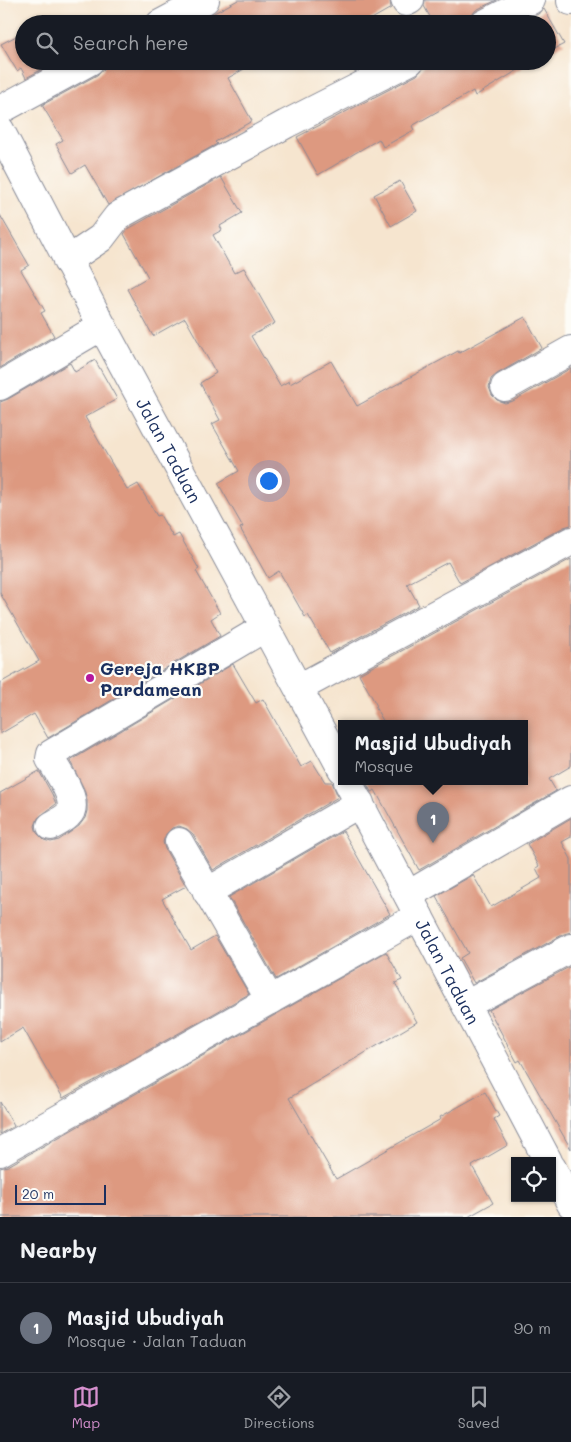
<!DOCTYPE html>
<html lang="en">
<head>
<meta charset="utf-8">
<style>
	body { margin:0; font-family:Mali,sans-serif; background:#242831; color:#f1f3f6 }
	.controls { position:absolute; right:15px; bottom:15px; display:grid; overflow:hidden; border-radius:0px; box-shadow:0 1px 4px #0004 }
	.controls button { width:45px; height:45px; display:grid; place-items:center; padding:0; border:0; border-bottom:1px solid #363941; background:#171b24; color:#f1f3f6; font:25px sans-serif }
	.scale { position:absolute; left:15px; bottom:12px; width:91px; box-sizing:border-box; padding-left:5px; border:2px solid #1b2f5e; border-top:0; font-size:14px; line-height:18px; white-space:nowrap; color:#1b2f5e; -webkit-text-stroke:4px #fdfcf7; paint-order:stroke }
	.you { position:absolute; left:268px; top:480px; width:18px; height:18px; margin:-12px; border:4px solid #fff; border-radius:50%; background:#1a73e8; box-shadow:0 0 0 8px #1a73e833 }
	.badge { display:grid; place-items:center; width:32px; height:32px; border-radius:50%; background:#d690ce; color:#fff; font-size:16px; font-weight:700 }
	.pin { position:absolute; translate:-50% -41px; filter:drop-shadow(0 1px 2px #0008) }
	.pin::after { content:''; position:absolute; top:26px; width:18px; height:15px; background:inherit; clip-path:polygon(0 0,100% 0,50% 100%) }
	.popup { position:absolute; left:338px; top:720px; width:190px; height:65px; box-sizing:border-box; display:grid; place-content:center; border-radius:0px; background:#171b24; filter:drop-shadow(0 1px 4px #0005); font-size:16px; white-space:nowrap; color:#9ea1a6 }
	.popup b { font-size:19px; color:#f1f3f6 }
	.popup::after { content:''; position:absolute; left:50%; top:100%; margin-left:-10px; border:10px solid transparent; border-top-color:#171b24 }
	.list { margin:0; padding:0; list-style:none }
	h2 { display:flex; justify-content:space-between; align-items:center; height:65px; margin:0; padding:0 20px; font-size:21px }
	h2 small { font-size:16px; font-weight:400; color:#9ea1a6 }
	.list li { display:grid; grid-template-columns:32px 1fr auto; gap:15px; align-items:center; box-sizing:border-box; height:90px; padding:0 20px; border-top:1px solid #363941 }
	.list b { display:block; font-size:19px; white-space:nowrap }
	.list p { margin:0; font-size:16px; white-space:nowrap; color:#9ea1a6 }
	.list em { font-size:16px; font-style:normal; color:#9ea1a6 }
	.icon { flex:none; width:28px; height:28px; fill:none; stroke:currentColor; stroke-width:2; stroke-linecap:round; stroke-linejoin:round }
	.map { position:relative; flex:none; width:571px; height:1217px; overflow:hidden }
	.search { position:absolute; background:#171b24; box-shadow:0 1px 4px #0004; left:15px; right:15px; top:15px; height:55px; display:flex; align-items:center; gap:12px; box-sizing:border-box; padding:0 18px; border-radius:28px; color:#9ea1a6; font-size:19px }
	.sheet { height:155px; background:#171b24 }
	nav { display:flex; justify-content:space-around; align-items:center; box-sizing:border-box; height:70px; border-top:1px solid #363941; background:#171b24; font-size:14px; color:#9ea1a6 }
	nav a { display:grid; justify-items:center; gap:2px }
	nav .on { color:#d690ce }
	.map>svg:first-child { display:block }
	.building { fill:#dd9980 }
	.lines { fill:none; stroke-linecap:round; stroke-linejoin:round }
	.minor-casing { stroke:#888a96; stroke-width:30 }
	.tertiary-casing { stroke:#888a96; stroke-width:30 }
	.minor { stroke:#fff; stroke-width:28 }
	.tertiary { stroke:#fff; stroke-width:28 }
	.poi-dot { fill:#b5179e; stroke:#fdfcf7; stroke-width:2 }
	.labels { text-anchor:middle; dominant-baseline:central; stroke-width:4.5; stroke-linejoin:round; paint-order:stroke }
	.street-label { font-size:18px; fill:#1b2f5e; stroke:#fdfcf7 }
	.poi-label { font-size:18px; font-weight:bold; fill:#1b2f5e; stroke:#fdfcf7; text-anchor:start }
</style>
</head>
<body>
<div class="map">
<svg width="571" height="1217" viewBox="0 0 571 1217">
	<rect width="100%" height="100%" fill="#fdfcf7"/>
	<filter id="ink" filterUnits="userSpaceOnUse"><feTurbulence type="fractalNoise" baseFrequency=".02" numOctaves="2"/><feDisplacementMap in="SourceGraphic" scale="10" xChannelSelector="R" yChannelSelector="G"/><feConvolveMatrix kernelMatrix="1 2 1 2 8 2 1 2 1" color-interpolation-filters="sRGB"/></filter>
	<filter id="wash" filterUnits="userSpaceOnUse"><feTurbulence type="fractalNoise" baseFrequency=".0096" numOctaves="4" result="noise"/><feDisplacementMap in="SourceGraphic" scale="20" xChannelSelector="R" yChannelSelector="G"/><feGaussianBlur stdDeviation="1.12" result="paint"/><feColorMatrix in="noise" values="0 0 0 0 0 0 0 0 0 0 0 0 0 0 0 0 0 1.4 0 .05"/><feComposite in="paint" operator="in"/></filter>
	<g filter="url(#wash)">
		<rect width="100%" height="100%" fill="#f6e5cf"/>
		<g id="blocks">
			<!-- building -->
			<g class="building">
				<polygon points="238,0 390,0 391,8 363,24 194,24"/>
				<polygon points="425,0 497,0 476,10 471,16 468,24 434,24 424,6"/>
				<polygon points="544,9 564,44 547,53 547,24 519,24 538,14"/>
				<polygon points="24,32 24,61 57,61 26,78 21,68 17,71 1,44"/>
				<polygon points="106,61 240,61 244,69 228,78 252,121 215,142 217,144 108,205 85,165 72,173 56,144 63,140 42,105 97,75 104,69"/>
				<polygon points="434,61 533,61 475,96 473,91 412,126 414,130 383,147 379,139 318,175 297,137 417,75 424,66"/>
				<polygon points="221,177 242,213 220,226 222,230 213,235 234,273 244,268 275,323 251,336 280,386 289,381 290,384 331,361 357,406 458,351 459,353 525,317 542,348 497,374 491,379 489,387 492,395 497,400 505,403 513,401 571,368 571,525 564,527 460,583 448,562 407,584 419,605 330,653 308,615 305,617 279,571 268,578 240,528 243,527 218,483 239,471 212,424 220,420 200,383 216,373 185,318 153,336 127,289 148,277 124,234 128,229"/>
				<polygon points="400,181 417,211 391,226 374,195"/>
				<polygon points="0,215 29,265 21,270 45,311 41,313 54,336 0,368"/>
				<polygon points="95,360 117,399 85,417 127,490 138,484 157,516 160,515 173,537 179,534 199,569 196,571 220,613 211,619 220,636 48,738 34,714 0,734 0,683 39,661 0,593 0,402 8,399 70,363 75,372"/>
				<polygon points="571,559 571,766 549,779 556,791 419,870 375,790 371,792 366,782 524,782 524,724 385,724 375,707 377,706 359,674"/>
				<polygon points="233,664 256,703 263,699 301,767 312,761 325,782 332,782 338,797 213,870 193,834 187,829 179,826 172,828 166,834 163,842 165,849 186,886 162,899 191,950 215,936 249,994 63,1098 23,1028 0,1042 0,793 39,771 52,794 56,804 38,818 35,826 37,833 44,840 51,842 59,840 79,826 85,818 87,811 87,800 84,789 70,761"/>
				<polygon points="571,818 571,837 562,842 571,859 571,932 564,934 474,983 460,958 468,953 436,896 473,875 491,907 541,878 536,868 539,866 527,844"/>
				<polygon points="343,831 390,914 276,979 229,897"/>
				<polygon points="386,952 402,980 395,983 417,1022 289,1098 336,1179 441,1119 440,1117 485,1092 499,1116 494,1119 508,1145 472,1166 493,1203 468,1217 0,1217 0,1168 8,1166"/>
				<polygon points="571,966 571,1149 520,1060 517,1062 489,1010"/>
				<polygon points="0,1102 14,1126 0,1134"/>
			</g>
		</g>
	</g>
	<g filter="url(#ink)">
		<use href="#blocks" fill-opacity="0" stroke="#888a96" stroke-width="1"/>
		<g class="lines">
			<defs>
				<g id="minor">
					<polyline points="405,0 406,2 410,0"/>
					<polyline points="160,24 205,0"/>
					<polyline points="484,24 531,0"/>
					<polyline points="0,110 90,61"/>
					<path id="s1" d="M 0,130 L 102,326 L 342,769"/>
					<polyline points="67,261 101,238 117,217 123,213 286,124 410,61"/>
					<polyline points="0,386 102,326"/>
					<polyline points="505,387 571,350"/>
					<polyline points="299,688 571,541"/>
					<path id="s2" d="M 348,782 L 548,1161"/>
					<path d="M 51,826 C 56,823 63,820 68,815 C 81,803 57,771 50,759 L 51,754 L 266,627"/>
					<polyline points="179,842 270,1000"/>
					<polyline points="207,892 360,803"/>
					<polyline points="408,895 571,800"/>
					<polyline points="466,1005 571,948"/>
					<polyline points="0,1152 419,916"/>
					<polyline points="552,1168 571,1204"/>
				</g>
				<polyline id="tertiary" points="571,0 571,1"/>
			</defs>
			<!-- minor casing -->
			<use href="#minor" class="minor-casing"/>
			<!-- tertiary casing -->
			<use href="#tertiary" class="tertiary-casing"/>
			<!-- minor -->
			<use href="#minor" class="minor"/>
			<!-- tertiary -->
			<use href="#tertiary" class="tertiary"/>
		</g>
	</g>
	<!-- markers -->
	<circle class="poi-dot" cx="90" cy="678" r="5"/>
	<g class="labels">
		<!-- street labels -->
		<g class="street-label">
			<text stroke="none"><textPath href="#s1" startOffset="362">Jalan Taduan</textPath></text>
			<text stroke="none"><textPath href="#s2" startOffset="214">Jalan Taduan</textPath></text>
		</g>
		<!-- poi labels -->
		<g class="poi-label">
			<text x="100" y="668">Gereja HKBP<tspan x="100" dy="21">Pardamean</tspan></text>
		</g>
	</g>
</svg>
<div class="controls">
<button><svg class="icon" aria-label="locate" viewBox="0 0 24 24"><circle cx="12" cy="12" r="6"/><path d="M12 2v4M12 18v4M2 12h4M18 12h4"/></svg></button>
</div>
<div class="scale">20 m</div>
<div class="you"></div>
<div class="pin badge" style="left:433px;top:843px;background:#6b7280">1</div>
<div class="popup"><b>Masjid Ubudiyah</b>Mosque</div>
<div class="search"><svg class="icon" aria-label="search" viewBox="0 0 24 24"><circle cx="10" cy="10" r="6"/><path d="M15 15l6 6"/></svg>Search here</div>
</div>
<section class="sheet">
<h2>Nearby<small></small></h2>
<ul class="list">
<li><span class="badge" style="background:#6b7280">1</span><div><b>Masjid Ubudiyah</b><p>Mosque · Jalan Taduan</p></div><em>90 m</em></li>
</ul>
</section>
<nav>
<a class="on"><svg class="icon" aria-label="map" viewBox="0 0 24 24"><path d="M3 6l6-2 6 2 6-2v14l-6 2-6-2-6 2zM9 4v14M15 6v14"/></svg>Map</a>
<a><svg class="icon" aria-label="directions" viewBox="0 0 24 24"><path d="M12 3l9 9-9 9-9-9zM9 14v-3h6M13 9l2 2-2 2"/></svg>Directions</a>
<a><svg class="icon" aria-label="saved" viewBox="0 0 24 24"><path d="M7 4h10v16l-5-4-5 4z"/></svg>Saved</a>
</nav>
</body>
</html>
